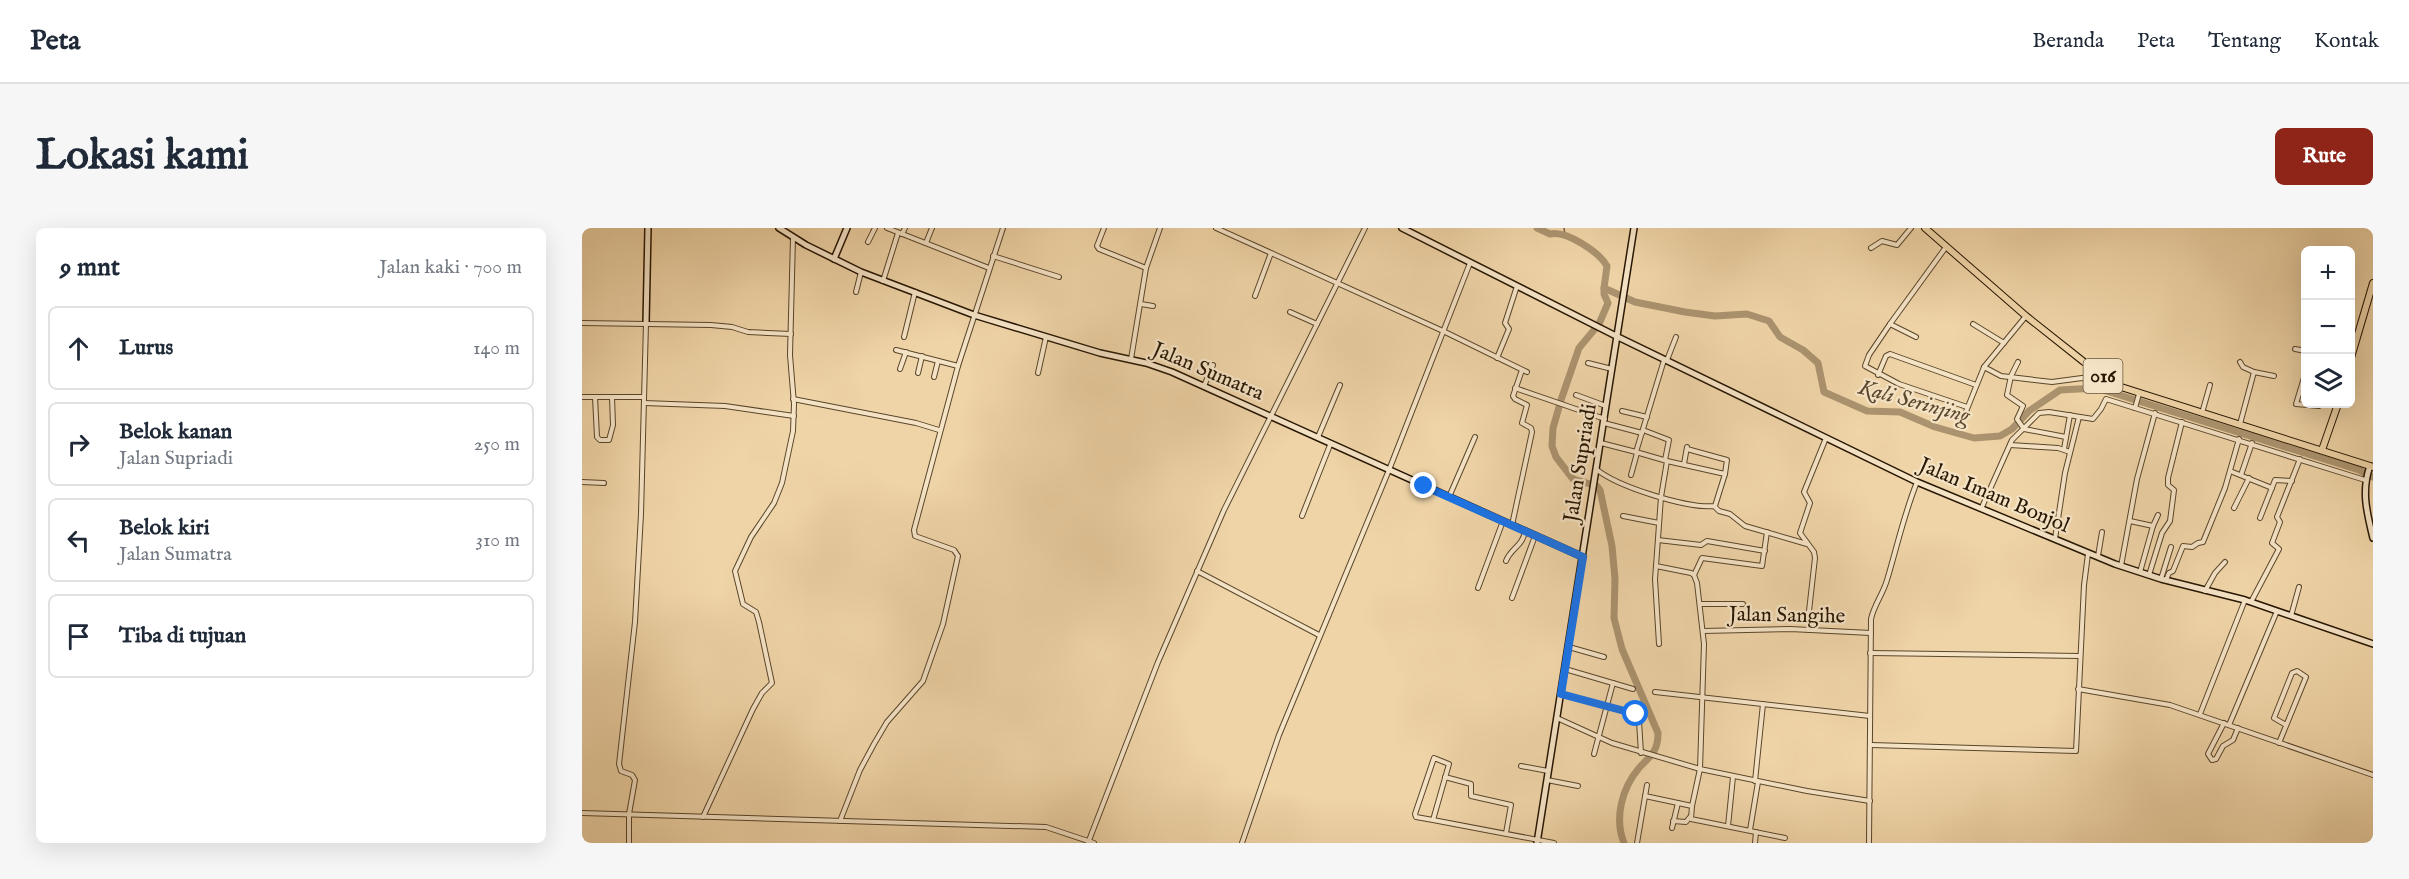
<!DOCTYPE html>
<html lang="id">
<head>
<meta charset="utf-8">
<style>
	body { margin:0; font-family:"IM FELL English",serif; background:#f6f6f7; color:#1f2937 }
	.controls { position:absolute; right:18px; top:18px; display:grid; overflow:hidden; border-radius:9px; box-shadow:0 6px 24px #0002 }
	.controls button { width:54px; height:54px; display:grid; place-items:center; padding:0; border:0; border-bottom:2px solid #e0e1e3; background:#fff; color:#1f2937; font:30px sans-serif }
	.stop { position:absolute; width:18px; height:18px; margin:-14px; border:4px solid #1a73e8; border-radius:50%; background:#fff }
	.stop.end { background:#1a73e8; border-color:#fff; box-shadow:0 2px 6px #0008 }
	.list { margin:0; padding:0; list-style:none }
	h2 { display:flex; justify-content:space-between; align-items:center; height:78px; margin:0; padding:0 24px; font-size:26px }
	h2 small { font-size:20px; font-weight:400; color:#747a83 }
	.list li { display:grid; grid-template-columns:39px 1fr auto; gap:18px; align-items:center; box-sizing:border-box; height:84px; margin:0 12px 12px; padding:0 12px; border:2px solid #e0e1e3; border-radius:9px }
	.list b { display:block; font-size:22px; white-space:nowrap }
	.list p { margin:0; font-size:20px; white-space:nowrap; color:#747a83 }
	.list em { font-size:20px; font-style:normal; color:#747a83 }
	.icon { flex:none; width:33px; height:33px; fill:none; stroke:currentColor; stroke-width:2; stroke-linecap:round; stroke-linejoin:round }
	.map { position:relative; flex:none; width:1791px; height:615px; overflow:hidden; border-radius:9px }
	header { display:flex; align-items:center; gap:36px; box-sizing:border-box; height:84px; padding:0 30px; background:#fff; border-bottom:2px solid #e0e1e3 }
	header strong { font-size:28px }
	nav { display:flex; gap:33px; margin-inline-start:auto; font-size:21px }
	.intro { display:flex; align-items:center; justify-content:space-between; box-sizing:border-box; height:144px; padding:0 36px }
	h1 { margin:0; font-size:42px }
	.button { padding:15px 27px; border-radius:9px; background:#8f2418; color:#fff; font-size:21px; font-weight:700 }
	main { display:flex; gap:36px; padding:0 36px }
	aside { flex:1; background:#fff; border-radius:9px; box-shadow:0 6px 24px #0002 }
	.map>svg:first-child { display:block }
	.lines { fill:none; stroke-linecap:round; stroke-linejoin:round }
	.stream { stroke:#766143; stroke-width:1.5 }
	.river { stroke:#ab936f; stroke-width:7 }
	.street-casing { stroke:#59462b; stroke-width:6 }
	.secondary-casing { stroke:#271602; stroke-width:8 }
	.primary-casing { stroke:#271602; stroke-width:8 }
	.street { stroke:#f5e3c6; stroke-width:4 }
	.secondary { stroke:#f5e3c6; stroke-width:5 }
	.primary { stroke:#efd4a7; stroke-width:6 }
	.route { stroke:#1a73e8; stroke-width:8 }
	.labels { text-anchor:middle; dominant-baseline:central; stroke-width:4.5; stroke-linejoin:round; paint-order:stroke }
	.shield { fill:#f5e3c6; stroke:#65543d; stroke-width:1.5 }
	.shield-label { font-size:20px; font-weight:bold; fill:#271602 }
	.street-label { font-size:21px; fill:#271602; stroke:#f5e3c6 }
	.water-label { font-size:22px; font-style:italic; fill:#5c482e; stroke:#f5e3c6 }
</style>
</head>
<body>
<header>
<strong>Peta</strong>
<nav><a>Beranda</a><a>Peta</a><a>Tentang</a><a>Kontak</a></nav>
</header>
<div class="intro"><h1>Lokasi kami</h1><a class="button">Rute</a></div>
<main>
<aside>
<h2>9 mnt<small>Jalan kaki · 700 m</small></h2>
<ul class="list">
<li><svg class="icon" aria-label="ahead" viewBox="0 0 24 24"><path d="M12 20V5M6 11l6-6 6 6"/></svg><div><b>Lurus</b></div><em>140 m</em></li>
<li><svg class="icon" aria-label="right" viewBox="0 0 24 24"><path d="M7 20v-9h11M14 6l5 5-5 5"/></svg><div><b>Belok kanan</b><p>Jalan Supriadi</p></div><em>250 m</em></li>
<li><svg class="icon" aria-label="left" viewBox="0 0 24 24"><path d="M17 20v-9H6M10 6l-5 5 5 5"/></svg><div><b>Belok kiri</b><p>Jalan Sumatra</p></div><em>310 m</em></li>
<li><svg class="icon" aria-label="arrive" viewBox="0 0 24 24"><path d="M6 21V4h12l-3 4 3 4H6"/></svg><div><b>Tiba di tujuan</b></div></li>
</ul>
</aside>
<div class="map">
<svg width="1791" height="615" viewBox="0 0 1791 615">
	<rect width="100%" height="100%" fill="#efd4a7"/>
	<filter id="stains"><feTurbulence type="fractalNoise" baseFrequency=".00333" numOctaves="4"/><feColorMatrix values="0 0 0 0 .2 0 0 0 0 .09 0 0 0 0 .02 0 0 0 .5 -.17"/></filter>
	<radialGradient id="worn" r=".72"><stop offset=".6" stop-color="#630" stop-opacity="0"/><stop offset="1" stop-color="#630" stop-opacity=".3"/></radialGradient>
	<g class="lines">
		<!-- stream -->
		<polyline class="stream" points="982,0 983,7"/>
		<!-- river -->
		<g class="river">
			<path d="M 955,0 L 968,6 C 984,2 1017,24 1025,38 L 1022,60 L 1053,74 L 1103,84 L 1133,88 L 1165,86 L 1187,93 L 1198,109 L 1221,122 L 1236,135 L 1242,164 L 1285,183 L 1318,184 L 1353,199 L 1392,210 L 1418,208 L 1430,201 L 1447,183 L 1478,162 L 1515,160 L 1777,242 L 1791,249"/>
			<path d="M 1022,60 L 1022,66 L 1026,75 L 1017,96 L 997,120 L 979,172 L 971,200 L 970,218 L 974,229 L 991,251 L 1015,258 L 1018,262 L 1030,318 L 1033,351 L 1032,390 L 1040,421 L 1076,505 C 1076,524 1069,527 1057,540 C 1040,560 1032,590 1042,615"/>
		</g>
		<defs>
			<g id="street">
				<polyline points="305,0 407,40"/>
				<polyline points="522,0 515,18 517,21 564,40"/>
				<polyline points="634,0 861,103 945,144"/>
				<polyline points="320,6 323,0"/>
				<polyline points="286,14 293,0"/>
				<polyline points="344,15 350,0"/>
				<polyline points="1364,19 1308,96 1287,127 1283,138 1317,156 1385,179"/>
				<polyline points="1289,20 1300,13 1315,17 1329,0"/>
				<polyline points="411,28 477,49"/>
				<polyline points="301,53 316,5"/>
				<polyline points="274,64 279,44"/>
				<polyline points="673,68 689,25"/>
				<polyline points="559,76 571,78"/>
				<polyline points="708,84 735,96"/>
				<polyline points="0,95 129,97 150,99 166,104 209,106"/>
				<polyline points="1308,96 1334,109"/>
				<polyline points="1391,96 1422,115"/>
				<polyline points="322,109 333,64"/>
				<polyline points="1713,121 1724,123"/>
				<polyline points="314,122 376,138"/>
				<polyline points="915,130 927,101 923,95 935,58"/>
				<polyline points="549,131 564,40 578,0"/>
				<polyline points="1082,132 1054,224 1085,233 1079,269 1074,338 1109,345 1112,347 1115,355 1122,416 1118,541 1225,563 1288,573"/>
				<polyline points="1085,132 1094,109"/>
				<polyline points="1436,134 1429,148 1425,167 1441,178 1435,191 1442,201 1484,209"/>
				<polyline points="1658,134 1661,139 1672,144"/>
				<polyline points="1006,135 1030,141"/>
				<polyline points="1402,139 1419,148 1470,154 1500,150 1512,153"/>
				<polyline points="318,141 324,124"/>
				<polyline points="1724,143 1714,176 1737,178 1740,176"/>
				<polyline points="336,145 340,128"/>
				<polyline points="456,145 464,109"/>
				<polyline points="1296,147 1304,128 1308,126 1394,157"/>
				<polyline points="352,149 356,133"/>
				<polyline points="622,158 631,137"/>
				<polyline points="933,160 1023,191"/>
				<polyline points="994,167 1024,178"/>
				<polyline points="0,169 62,169"/>
				<polyline points="13,169 15,209 18,212 27,212 31,197 30,169"/>
				<polyline points="211,171 334,195 357,202"/>
				<polyline points="62,175 143,178 212,188"/>
				<polyline points="1553,180 1557,166"/>
				<polyline points="1040,183 1065,189"/>
				<polyline points="1620,185 1628,157"/>
				<polyline points="1381,191 1402,139 1444,88"/>
				<polyline points="1022,195 1060,205"/>
				<polyline points="1658,196 1672,144 1692,148"/>
				<polyline points="1061,202 1087,212 1083,232"/>
				<polyline points="736,209 758,157"/>
				<polyline points="1019,215 1054,224"/>
				<polyline points="1428,217 1476,220 1488,224"/>
				<polyline points="1105,221 1145,232 1143,246"/>
				<polyline points="1482,221 1488,187"/>
				<polyline points="1102,236 1105,219"/>
				<path d="M 1014,241 C 1036,259 1106,281 1133,278 L 1143,246 L 1085,233"/>
				<polyline points="1648,243 1690,260"/>
				<polyline points="1049,247 1055,225"/>
				<polyline points="1659,247 1670,215"/>
				<polyline points="0,254 22,255"/>
				<polyline points="867,269 893,209"/>
				<polyline points="1133,279 1137,283 1148,286 1163,298 1225,316"/>
				<polyline points="1400,279 1430,212 1457,185 1467,184 1511,191 1519,181 1524,171 1783,252"/>
				<polyline points="1652,280 1667,250"/>
				<polyline points="720,288 748,217"/>
				<polyline points="1041,288 1077,295"/>
				<polyline points="1678,290 1693,252 1710,253"/>
				<polyline points="1548,293 1571,298 1576,287"/>
				<polyline points="930,297 950,204 949,200 940,195 945,177 933,171 931,168 940,142"/>
				<polyline points="1473,311 1483,245 1497,189"/>
				<polyline points="1076,312 1119,317 1125,313 1183,323"/>
				<polyline points="1516,328 1520,304"/>
				<path d="M 924,333 C 929,320 941,318 943,303"/>
				<polyline points="1074,338 1073,351 1077,416"/>
				<polyline points="1539,338 1555,251 1573,185"/>
				<polyline points="615,343 737,407"/>
				<polyline points="1558,344 1571,298"/>
				<polyline points="1112,347 1120,330 1180,338 1185,304"/>
				<polyline points="1567,347 1580,305 1588,293 1592,262 1586,257 1586,250 1600,194"/>
				<polyline points="1579,351 1589,319"/>
				<polyline points="1584,352 1587,345 1591,343 1601,318 1610,319 1616,315 1621,314 1643,260 1657,211"/>
				<polyline points="896,360 921,293"/>
				<polyline points="1623,363 1633,345 1643,334"/>
				<polyline points="930,370 953,308"/>
				<polyline points="1669,374 1697,321 1690,315 1698,294 1695,289 1718,231"/>
				<polyline points="1118,376 1161,376"/>
				<polyline points="1709,388 1717,359"/>
				<polyline points="1227,402 1227,383 1233,330 1232,324 1218,305 1228,275 1222,264 1244,210"/>
				<polyline points="1121,403 1208,401 1289,405"/>
				<polyline points="987,419 1022,429"/>
				<polyline points="1288,425 1497,428"/>
				<polyline points="983,441 1051,461"/>
				<polyline points="1496,461 1588,477 1791,547"/>
				<polyline points="1073,464 1288,488"/>
				<polyline points="979,466 1054,486 1057,493 1059,525"/>
				<polyline points="1618,486 1663,372"/>
				<polyline points="975,490 1030,515 1118,541 1110,578"/>
				<polyline points="1642,495 1626,526 1630,532 1634,531 1641,518 1651,512 1656,500"/>
				<polyline points="1647,497 1695,383"/>
				<polyline points="1697,515 1724,449 1715,443 1710,445 1692,490 1704,497"/>
				<polyline points="1289,517 1494,523 1502,357 1506,326"/>
				<polyline points="1012,526 1031,455"/>
				<polyline points="939,538 966,543"/>
				<polyline points="863,549 889,556 889,568 929,577 924,605"/>
				<polyline points="965,552 996,558"/>
				<polyline points="1173,553 1181,476"/>
				<polyline points="1063,568 1110,578 1109,591 1203,610"/>
				<polyline points="0,585 464,599 512,615"/>
				<polyline points="121,589 171,481 180,465 190,455 177,394 174,384 161,376 153,343 169,309 192,275 200,255 211,203 212,176 208,127 211,9"/>
				<polyline points="851,592 834,589 833,586 852,530 867,536 851,592 972,615"/>
				<polyline points="258,593 278,542 292,516 305,494 341,453 361,396 376,328 372,322 333,308 332,302 376,138 421,0"/>
				<polyline points="1091,593 1104,594 1108,589"/>
				<polyline points="1146,598 1151,549"/>
				<polyline points="1090,600 1096,575"/>
				<polyline points="1168,602 1176,554"/>
				<polyline points="47,615 47,586 53,552 50,547 39,543 37,536 53,394 59,286 64,95"/>
				<polyline points="506,615 576,434 642,282 783,0"/>
				<polyline points="660,615 697,507 807,242 888,35"/>
				<polyline points="1055,615 1065,557"/>
				<polyline points="1173,615 1174,604"/>
				<path d="M 1287,615 L 1289,391 C 1292,377 1301,366 1305,352 C 1315,319 1322,286 1335,254"/>
			</g>
			<g id="secondary">
				<polyline points="197,0 224,17 279,44 392,87 518,125 564,135 590,144 1001,329"/>
				<polyline points="820,0 1036,109 1335,254 1533,336 1579,351 1663,372 1791,416"/>
				<polyline points="252,31 265,0"/>
				<polyline points="64,95 66,0"/>
				<path d="M 1788,238 C 1779,263 1785,285 1791,310"/>
				<polyline points="955,615 1052,0"/>
			</g>
			<g id="primary">
				<polyline points="1343,0 1444,88 1502,134 1536,158 1791,239"/>
				<polyline points="1768,133 1791,55"/>
				<polyline points="1740,222 1756,176"/>
			</g>
		</defs>
		<!-- street casing -->
		<use href="#street" class="street-casing"/>
		<!-- secondary casing -->
		<use href="#secondary" class="secondary-casing"/>
		<!-- primary casing -->
		<use href="#primary" class="primary-casing"/>
		<!-- street -->
		<use href="#street" class="street"/>
		<!-- secondary -->
		<use href="#secondary" class="secondary"/>
		<!-- primary -->
		<use href="#primary" class="primary"/>
	</g>
	<g class="lines">
		<!-- route -->
		<polyline class="route" points="842,258 1001,329 979,466 1054,486"/>
	</g>
	<g class="labels">
		<!-- shield labels -->
		<rect class="shield" x="1501.5" y="131" width="39" height="34" rx="4.5"/>
		<g class="shield-label">
			<text x="1521" y="148">016</text>
		</g>
		<!-- street labels -->
		<g class="street-label">
			<text transform="translate(626 144) rotate(23)">Jalan Sumatra</text>
			<text transform="translate(999 235) rotate(-81)">Jalan Supriadi</text>
			<text transform="translate(1412 268) rotate(23)">Jalan Imam Bonjol</text>
			<text transform="translate(1205 388) rotate(1)">Jalan Sangihe</text>
		</g>
		<!-- water labels -->
		<g class="water-label">
			<text transform="translate(1332 174) rotate(15)">Kali Serinjing</text>
		</g>
	</g>
	<rect width="100%" height="100%" filter="url(#stains)"/>
	<rect width="100%" height="100%" fill="url(#worn)"/>
</svg>
<div class="controls">
<button>+</button>
<button>−</button>
<button><svg class="icon" aria-label="layers" viewBox="0 0 24 24"><path d="M12 4l9 5-9 5-9-5zM3 14l9 5 9-5"/></svg></button>
</div>
<div class="stop" style="left:1054px;top:486px"></div>
<div class="stop end" style="left:842px;top:258px"></div>
</div>
</main>
</body>
</html>
